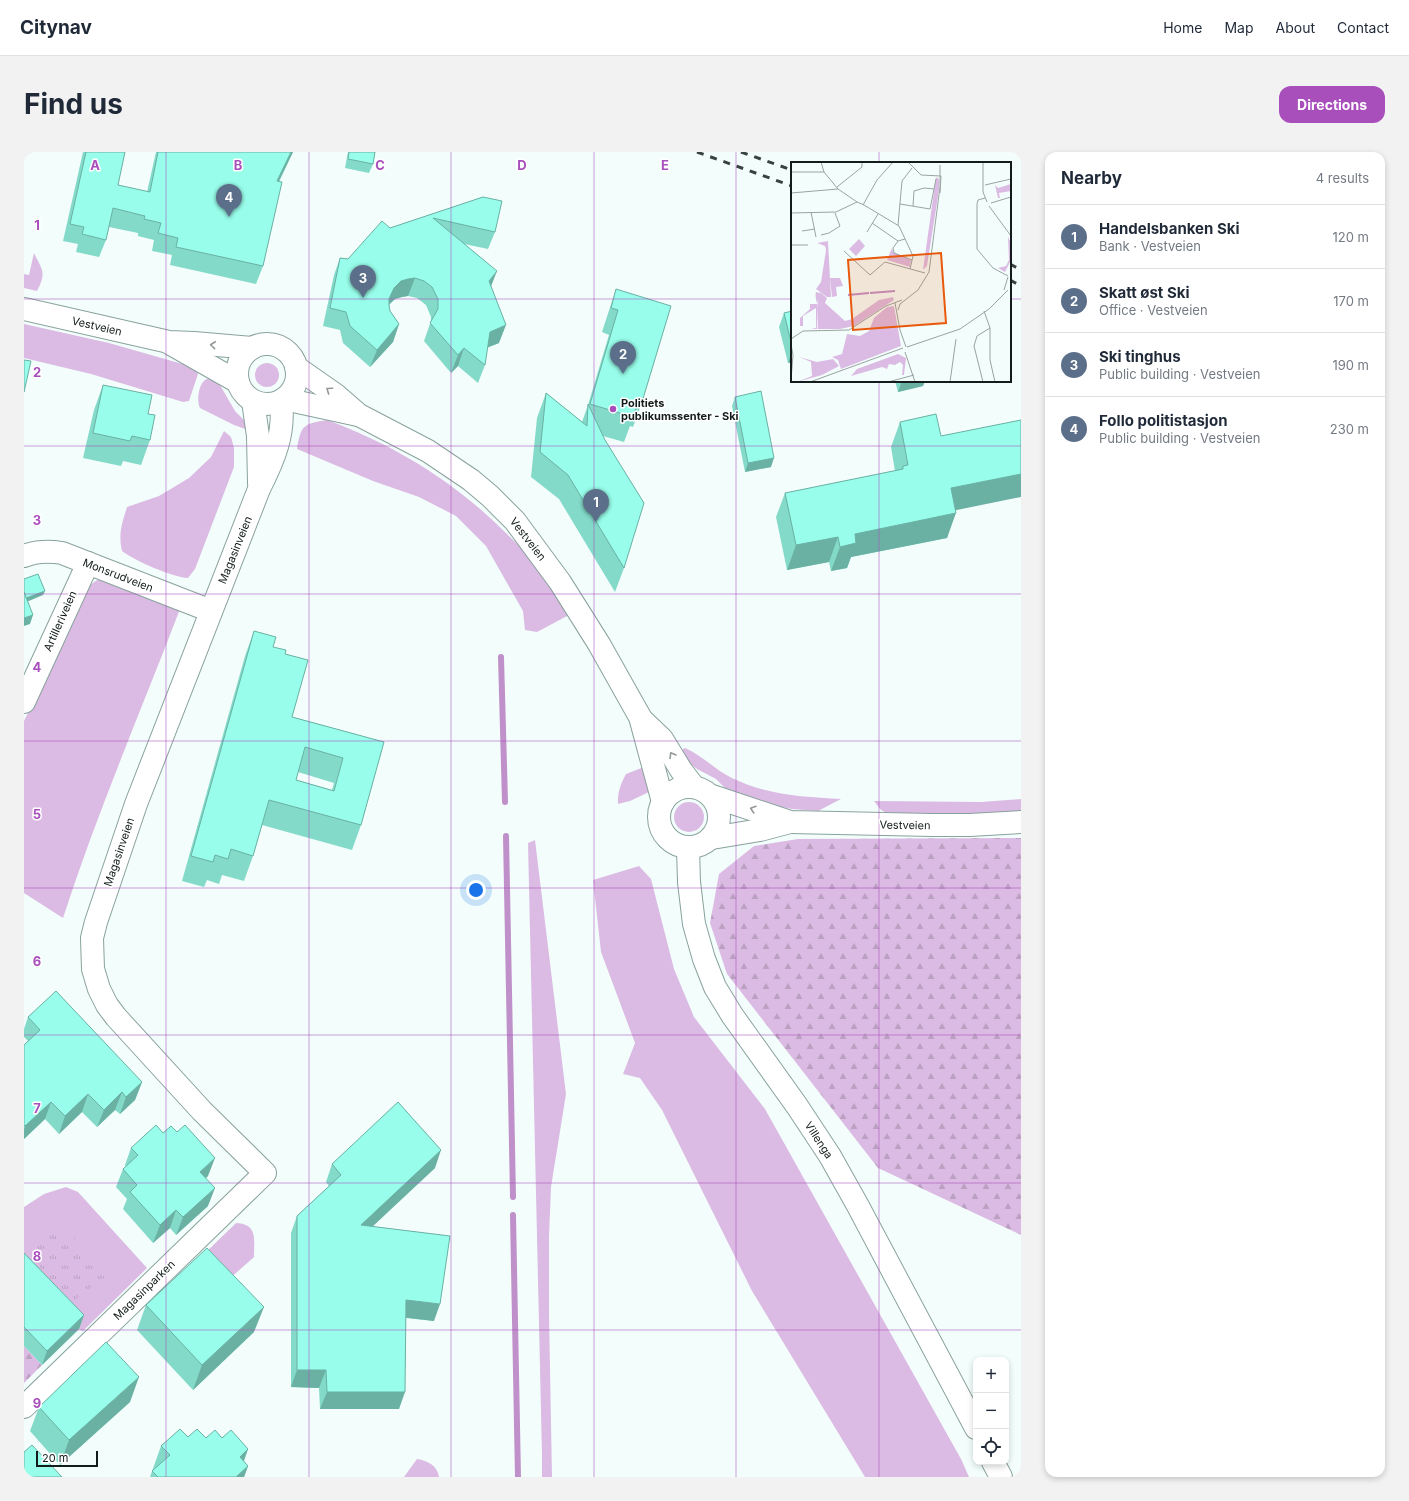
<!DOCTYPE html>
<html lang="en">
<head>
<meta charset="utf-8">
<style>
	body { margin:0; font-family:Inter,sans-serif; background:#f2f2f3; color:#1f2937 }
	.controls { position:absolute; right:12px; bottom:12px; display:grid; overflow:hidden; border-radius:8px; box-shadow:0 2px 6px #0003 }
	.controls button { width:36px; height:36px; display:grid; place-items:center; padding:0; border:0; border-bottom:1px solid #e0e1e3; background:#fff; color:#1f2937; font:20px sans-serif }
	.scale { position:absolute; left:12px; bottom:10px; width:62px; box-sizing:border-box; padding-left:4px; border:2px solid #121c1a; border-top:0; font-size:11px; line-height:14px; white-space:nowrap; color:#121c1a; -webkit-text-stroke:3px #fff; paint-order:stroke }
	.you { position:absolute; left:452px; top:738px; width:14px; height:14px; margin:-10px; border:3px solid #fff; border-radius:50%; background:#1a73e8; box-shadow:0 0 0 6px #1a73e833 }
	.badge { display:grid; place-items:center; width:26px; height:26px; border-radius:50%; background:#a84fbc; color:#fff; font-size:13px; font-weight:700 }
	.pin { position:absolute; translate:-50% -33px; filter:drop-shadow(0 1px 2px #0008) }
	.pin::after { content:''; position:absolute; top:21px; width:14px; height:12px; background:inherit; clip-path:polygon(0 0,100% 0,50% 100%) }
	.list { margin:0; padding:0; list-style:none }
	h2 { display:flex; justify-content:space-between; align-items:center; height:52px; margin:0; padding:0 16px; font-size:17px }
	h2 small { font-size:13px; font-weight:400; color:#747a83 }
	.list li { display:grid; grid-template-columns:26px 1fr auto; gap:12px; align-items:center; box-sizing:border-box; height:64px; padding:0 16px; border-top:1px solid #e0e1e3 }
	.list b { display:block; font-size:15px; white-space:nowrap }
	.list p { margin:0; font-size:13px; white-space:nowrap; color:#747a83 }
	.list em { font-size:13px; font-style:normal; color:#747a83 }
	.icon { flex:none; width:22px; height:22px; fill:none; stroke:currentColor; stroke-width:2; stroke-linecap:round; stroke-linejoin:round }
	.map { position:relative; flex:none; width:997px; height:1325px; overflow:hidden; border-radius:12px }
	header { display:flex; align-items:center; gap:24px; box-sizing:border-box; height:56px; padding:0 20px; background:#fff; border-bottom:1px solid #e0e1e3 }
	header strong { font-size:19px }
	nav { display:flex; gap:22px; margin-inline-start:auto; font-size:14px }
	.intro { display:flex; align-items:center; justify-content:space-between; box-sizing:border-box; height:96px; padding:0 24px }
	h1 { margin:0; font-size:28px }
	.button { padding:10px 18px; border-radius:12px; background:#a84fbc; color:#fff; font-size:14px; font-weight:700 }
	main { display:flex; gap:24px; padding:0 24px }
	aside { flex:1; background:#fff; border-radius:12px; box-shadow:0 2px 6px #0003 }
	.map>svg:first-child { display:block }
	.grass { fill:#dbbbe3 }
	.forest { fill:url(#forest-firs) }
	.park { fill:url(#park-tufts) }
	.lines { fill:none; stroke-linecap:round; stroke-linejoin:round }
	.stream { stroke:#bf90ca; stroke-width:6 }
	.minor-casing { stroke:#89a29d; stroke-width:24 }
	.minor { stroke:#fff; stroke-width:22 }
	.rail { stroke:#384240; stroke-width:3; stroke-dasharray:7 7; stroke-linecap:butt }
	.wall { fill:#83dac9; fill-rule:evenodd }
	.shaded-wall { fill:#6ab1a4 }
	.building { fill:#98fdea; stroke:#6ab1a4; fill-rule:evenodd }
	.oneway { stroke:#949998 }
	.grid { fill:none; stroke:#a84fbc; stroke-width:1; stroke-opacity:0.55 }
	.poi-dot { fill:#a84fbc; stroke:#fff; stroke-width:1.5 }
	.labels { text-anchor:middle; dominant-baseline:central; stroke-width:3; stroke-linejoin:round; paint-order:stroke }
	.street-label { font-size:11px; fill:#121c1a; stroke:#fff }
	.poi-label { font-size:11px; font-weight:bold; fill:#121c1a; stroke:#fff; text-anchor:start }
	.inset-river { fill:none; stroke:#bf90ca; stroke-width:2 }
	.inset-road { fill:none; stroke:#99a4a2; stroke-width:1 }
	.view { fill:#e8590c; fill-opacity:0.15; stroke:#e8590c; stroke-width:2 }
	.inset-edge { fill:none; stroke:#121c1a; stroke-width:2 }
	.grid-label { font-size:13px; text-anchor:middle; font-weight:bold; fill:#a84fbc; stroke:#fff; stroke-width:3; stroke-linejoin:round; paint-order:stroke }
</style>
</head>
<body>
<header>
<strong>Citynav</strong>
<nav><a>Home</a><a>Map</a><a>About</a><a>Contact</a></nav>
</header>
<div class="intro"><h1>Find us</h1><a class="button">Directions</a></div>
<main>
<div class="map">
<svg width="997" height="1325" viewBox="0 0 997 1325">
	<defs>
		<pattern id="forest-firs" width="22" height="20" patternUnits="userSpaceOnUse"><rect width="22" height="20" fill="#dbbbe3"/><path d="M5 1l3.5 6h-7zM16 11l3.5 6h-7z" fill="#bba0c2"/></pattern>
		<pattern id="park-tufts" width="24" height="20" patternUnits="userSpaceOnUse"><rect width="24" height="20" fill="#dbbbe3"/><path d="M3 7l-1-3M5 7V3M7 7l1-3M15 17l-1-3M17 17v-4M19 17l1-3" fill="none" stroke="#bba0c2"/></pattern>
	</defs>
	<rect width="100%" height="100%" fill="#f3fefc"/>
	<!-- grass -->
	<g class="grass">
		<path d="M 10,101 C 18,118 23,120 13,139 L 0,136 L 0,122 L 5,123 Z"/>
		<polygon points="0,172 85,191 162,213 172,219 174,222 165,249 159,250 67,222 0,206"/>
		<circle cx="243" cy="223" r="12"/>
		<path d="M 186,226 L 196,233 L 211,259 L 221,269 L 224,278 L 210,273 L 176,256 C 172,247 175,227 186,226 Z"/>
		<path d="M 303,268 C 371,293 431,330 482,381 C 489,388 497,395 503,403 C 519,421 531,443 545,463 L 513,480 L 501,478 L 499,459 L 462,394 L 432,364 L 395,345 L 349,329 L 273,297 C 277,272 280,272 303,268 Z"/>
		<path d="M 200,279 L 207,285 L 210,296 L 210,315 L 171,417 L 164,426 C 148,425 111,409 98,399 C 94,381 98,372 103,355 L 135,344 L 165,326 L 187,305 Z"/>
		<path d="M 73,428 L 81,428 L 156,457 C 117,559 73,661 39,766 L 0,741 L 0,569 L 65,434 Z"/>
		<path d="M 661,596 C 678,603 691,618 708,626 C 742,643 780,645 817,647 L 794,659 L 768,657 L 742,652 L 702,637 L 692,627 L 673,617 L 664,610 L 656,599 Z"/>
		<path d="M 620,615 L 624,623 L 625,640 L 606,649 L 594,652 C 593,641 597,631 602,622 Z"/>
		<polygon points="997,647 997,659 989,660 890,663 865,662 857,658 850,649 957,650"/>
		<circle cx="665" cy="665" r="15"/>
		<polygon points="511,688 542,942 527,1035 525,1085 525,1161 528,1325 518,1325 518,1304 504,691"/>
		<polygon points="615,714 627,727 650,817 670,865 741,957 937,1307 945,1325 841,1325 728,1139 638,958 616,926 599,922 611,891 577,800 569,728"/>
		<polygon points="42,1035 54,1040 123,1116 59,1179 55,1177 0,1120 0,1055 20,1042"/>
		<path d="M 212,1071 C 234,1072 230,1087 230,1105 L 203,1129 L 178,1104 Z"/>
		<path d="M 393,1307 C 404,1309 413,1313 415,1325 L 380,1325 Z"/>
	</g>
	<!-- forest -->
	<g class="forest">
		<polygon points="997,686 997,1083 854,1016 703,822 686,771 695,722 730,694 774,687"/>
		<polygon points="0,1194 18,1213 0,1231"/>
	</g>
	<!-- park -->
	<polygon class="park" points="27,1077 51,1086 82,1124 48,1150 10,1109 11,1090"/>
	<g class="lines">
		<!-- stream -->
		<g class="stream">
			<polyline points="477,505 481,650"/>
			<polyline points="482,684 489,1045"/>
			<polyline points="489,1063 494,1325"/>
		</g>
		<defs>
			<g id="minor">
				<polyline points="0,157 145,190 170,191 228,196"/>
				<polyline points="147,192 214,230"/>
				<circle cx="243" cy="222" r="30"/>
				<polyline points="272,215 312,243 335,263 404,299 447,328 466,344 491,369 536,430 575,492 616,565 639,650"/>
				<polyline points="260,247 334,263"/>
				<polyline points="229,249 234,284 235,331"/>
				<path d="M 0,404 C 13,399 25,399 38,401 L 187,459"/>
				<polyline points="0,550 64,411"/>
				<polyline points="618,568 638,587 657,618 670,635"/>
				<circle cx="665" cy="665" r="30"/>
				<polyline points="688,644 766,670 908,673 946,673 997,670"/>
				<polyline points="688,686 736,678 766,670"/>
				<polyline points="664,696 665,730 670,772 680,807 691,835 708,863 773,954 806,1004 834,1054 952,1276"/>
				<path d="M 0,1255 L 241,1021 L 178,959 L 92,865 L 83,853 L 75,837 L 69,817 L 68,786 L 72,770 L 112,652 L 235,337 C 250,307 261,282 257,249"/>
				<polyline points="969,1310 977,1325"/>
			</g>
		</defs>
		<!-- minor casing -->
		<use href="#minor" class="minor-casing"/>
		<!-- minor -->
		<use href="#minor" class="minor"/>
		<!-- rail -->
		<g class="rail">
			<polyline points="673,0 768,34"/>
			<polyline points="717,0 768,18"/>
			<polyline points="986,112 997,118"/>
			<polyline points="986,128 997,134"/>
		</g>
	</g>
	<!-- wall -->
	<g class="wall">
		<polygon points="59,0 101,0 94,33 123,40 132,0 269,0 255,30 239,114 232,132 146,113 148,103 128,99 130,88 114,84 114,81 85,75 82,88 75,105 52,100 54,92 39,89"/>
		<polygon points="324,0 351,0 349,12 345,21 321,16"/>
		<polygon points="459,45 471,80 464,97 440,92 467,135 475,191 463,196 461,213 454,231 434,214 427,221 400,189 407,169 407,165 402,153 393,146 384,144 378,145 371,147 365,153 366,159 375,172 369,190 346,215 319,191 316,178 299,174 310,123 316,106 324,107 366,76"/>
		<polygon points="592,137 618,250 609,275 606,274 600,290 579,284 600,416 591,440 535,347 507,325 513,266 522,241 558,270 564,253 585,183 578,180"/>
		<polygon points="768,159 768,210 764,211 755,175 760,161"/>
		<polygon points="871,229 901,229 899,234 874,240"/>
		<polygon points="79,233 126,288 117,313 99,309 97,314 59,306 70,258"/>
		<polygon points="711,245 747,315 721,320 708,254"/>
		<polygon points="876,270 931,358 923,386 827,405 823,416 807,419 805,410 763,418 752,365 761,341 871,319 867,295"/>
		<path d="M 230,479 L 249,495 L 261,502 L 268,565 L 360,590 L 337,673 L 328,698 L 238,673 L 229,704 L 220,729 L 198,723 L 195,732 L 183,728 L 180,735 L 158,729 L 221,504 ZM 274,620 L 310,631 L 308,638 L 272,628 Z"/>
		<polygon points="4,865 118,930 111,948 96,962 91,958 73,975 58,960 35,982 21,967 0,987 0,893 4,889 0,885 0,877"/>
		<polygon points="139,981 184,1024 182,1026 184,1054 152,1083 146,1076 129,1091 99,1057 103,1047 92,1035 99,1017 102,1015 101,1013 107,996"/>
		<polygon points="308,1012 411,1016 348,1074 410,1169 382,1166 375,1257 296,1257 295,1236 267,1235 267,1081 273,1064 305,1034 302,1030"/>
		<polygon points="0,1101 60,1163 55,1177 18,1213 0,1194"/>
		<polygon points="122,1153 230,1180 169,1238 113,1178"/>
		<polygon points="106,1250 36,1313 6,1279 15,1255"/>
		<polygon points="164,1285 182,1286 198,1286 224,1297 220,1309 224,1314 220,1325 126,1325 137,1294"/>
	</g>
	<!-- shaded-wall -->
	<g class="shaded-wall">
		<polygon points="267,0 269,0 246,47 253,29"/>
		<polygon points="473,119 466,137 465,129"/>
		<polygon points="391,126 384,144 378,145 371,147 363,154 365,147 370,136 377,129 384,127"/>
		<polygon points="375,172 369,190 346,215 353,198"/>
		<polygon points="482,173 475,191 459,197 466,180"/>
		<polygon points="440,196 434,214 427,221 434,203"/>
		<polygon points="768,200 768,210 764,211"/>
		<polygon points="886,229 901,229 899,234 874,240 877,231"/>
		<polygon points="750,306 747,315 721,320 724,311"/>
		<polygon points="997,322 997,345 918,361 927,336"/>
		<polygon points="932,361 923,386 827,405 823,416 807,419 816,395 831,382"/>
		<polygon points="814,385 805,410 763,418 772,393"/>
		<polygon points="21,439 19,443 0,451 2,446"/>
		<polygon points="9,463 6,472 0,474 0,466"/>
		<polygon points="118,930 111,948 96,962 102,945"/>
		<polygon points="98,940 91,958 73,975 80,958"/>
		<polygon points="64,942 58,960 35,982 41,964"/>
		<polygon points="27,950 21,967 0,987 0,978 1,974"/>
		<polygon points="417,998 411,1016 331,1091 337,1073"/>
		<polygon points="191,1006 184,1024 169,1038 176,1020"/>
		<polygon points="191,1036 184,1054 152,1083 159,1065"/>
		<polygon points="152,1058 146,1076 129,1091 136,1073"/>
		<polygon points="382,1148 416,1152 410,1169 376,1165"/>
		<polygon points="240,1155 230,1180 169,1238 178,1213"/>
		<polygon points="60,1163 55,1177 18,1213 23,1199"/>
		<polygon points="273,1218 302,1218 295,1236 267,1235"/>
		<polygon points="115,1225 106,1250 36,1313 45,1288"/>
		<polygon points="303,1240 381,1240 375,1257 296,1257"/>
		<polygon points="224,1297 215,1322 216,1305"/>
		<polygon points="224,1314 220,1325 212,1325"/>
	</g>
	<!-- building -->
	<g class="building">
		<polygon points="62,0 101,0 94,33 126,40 134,0 267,0 253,29 258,30 239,114 152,95 154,86 134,81 137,71 120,67 121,64 89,56 82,88 58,82 60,75 46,72"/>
		<polygon points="325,0 351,0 349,12 324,7"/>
		<polygon points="459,45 478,49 471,80 409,66 473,119 465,129 482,173 466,180 461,213 440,196 434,203 406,171 414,157 414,147 408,135 400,129 391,126 384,127 377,129 370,136 365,147 365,153 366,159 375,172 353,198 326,174 322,160 306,156 316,106 324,107 358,69 366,76"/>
		<polygon points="592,137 647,154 618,250 614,249 609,265 566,252 594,158 587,156"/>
		<polygon points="768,159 768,194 760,161"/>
		<polygon points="0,208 7,209 0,240"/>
		<polygon points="877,229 886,229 877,231"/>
		<polygon points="79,233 128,243 124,262 131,263 126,288 108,284 106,289 69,281"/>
		<polygon points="737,239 750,306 724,311 711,245"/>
		<polygon points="522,241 563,274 564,252 581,288 620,351 600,416 544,323 516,300"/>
		<polygon points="912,262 917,284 997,268 997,322 927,336 932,361 831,382 832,391 816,395 814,385 772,393 761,341 879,317 879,314 884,313 876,270"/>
		<polygon points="14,422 21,439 2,446 0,440 0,427"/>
		<polygon points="0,440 9,463 0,466"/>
		<path d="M 230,479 L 252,485 L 249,495 L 262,498 L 261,502 L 284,508 L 268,565 L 360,590 L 337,673 L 245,648 L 229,704 L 207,697 L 204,707 L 191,703 L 189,710 L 167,704 ZM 281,595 L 319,606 L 310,639 L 272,628 Z"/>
		<polygon points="32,839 118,930 102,945 98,940 80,958 64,942 41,964 27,950 1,974 0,973 0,893 16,878 4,865"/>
		<polygon points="374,950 417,998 337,1073 426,1084 416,1152 382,1148 381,1240 303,1240 302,1218 273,1218 273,1064 317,1023 308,1012"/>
		<polygon points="132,973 139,981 147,974 153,980 161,973 191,1006 176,1020 191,1036 159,1065 152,1058 136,1073 106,1040 113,1033 99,1017 114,1003 107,996"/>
		<polygon points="183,1096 240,1155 178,1213 122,1153"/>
		<polygon points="0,1101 60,1163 23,1199 0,1175"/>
		<polygon points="82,1190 115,1225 45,1288 15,1255"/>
		<polygon points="156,1277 164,1285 173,1277 182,1286 191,1278 198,1286 207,1278 224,1297 216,1305 224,1314 212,1325 134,1325 128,1319 146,1303 137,1294"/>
		<polygon points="8,1293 38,1325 0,1325 0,1300"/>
	</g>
	<!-- one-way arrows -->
	<defs><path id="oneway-chevron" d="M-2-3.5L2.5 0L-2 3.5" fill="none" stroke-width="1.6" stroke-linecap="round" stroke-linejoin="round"/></defs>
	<g class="oneway">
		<use href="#oneway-chevron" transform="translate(189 193) rotate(-174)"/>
		<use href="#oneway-chevron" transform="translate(305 238) rotate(-145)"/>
		<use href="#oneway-chevron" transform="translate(648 603) rotate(-121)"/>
		<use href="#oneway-chevron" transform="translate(729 657) rotate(-162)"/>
	</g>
	<!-- grid -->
	<path class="grid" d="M 142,0 L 142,1325M 285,0 L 285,1325M 427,0 L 427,1325M 570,0 L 570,1325M 712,0 L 712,1325M 855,0 L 855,11M 0,147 L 768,147M 986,147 L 997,147M 855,229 L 855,1325M 0,294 L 997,294M 0,442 L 997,442M 0,589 L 997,589M 0,736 L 997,736M 0,883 L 997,883M 0,1031 L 997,1031M 0,1178 L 997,1178"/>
	<!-- markers -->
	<circle class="poi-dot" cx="589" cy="257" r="4"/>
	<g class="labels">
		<!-- street labels -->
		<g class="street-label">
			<text transform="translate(73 174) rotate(13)">Vestveien</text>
			<text transform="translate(504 387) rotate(52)">Vestveien</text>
			<text transform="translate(211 398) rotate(-68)">Magasinveien</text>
			<text transform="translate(94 423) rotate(21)">Monsrudveien</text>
			<text transform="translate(36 469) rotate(-66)">Artilleriveien</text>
			<text transform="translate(881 673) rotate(1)">Vestveien</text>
			<text transform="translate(95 700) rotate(-71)">Magasinveien</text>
			<text transform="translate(795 988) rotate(57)">Villenga</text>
			<text transform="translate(120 1138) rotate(-44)">Magasinparken</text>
		</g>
		<!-- poi labels -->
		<g class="poi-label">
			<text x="597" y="251">Politiets<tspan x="597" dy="13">publikumssenter - Ski</tspan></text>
		</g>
	</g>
	<!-- overview -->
	<g transform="translate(767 10)">
		<rect width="220" height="220" fill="#f3fefc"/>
		<path d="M 145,15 L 148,17 L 148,28 L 136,104 L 132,108 ZM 217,75 L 220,81 L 220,98 L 214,110 L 207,106 L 215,104 L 218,98 ZM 101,86 L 102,90 L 120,98 L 119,105 L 96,98 ZM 24,129 L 25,137 L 25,130 L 30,131 L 36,136 L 34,141 L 54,159 L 61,157 L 88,138 L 102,135 L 103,138 L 63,164 L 49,167 L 27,167 L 27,140 L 26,138 L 27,146 L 26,167 L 20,167 L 25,166 L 25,146 L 12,154 L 12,164 L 9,164 L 9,156 L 19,147 L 19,142 L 26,142 L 24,133 Z" fill="#dbbbe3"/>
		<path d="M 37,79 L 40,135 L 36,135 L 25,127 L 30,120 L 35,88 L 34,84 L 26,81 ZM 39,116 L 49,116 L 52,124 L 45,125 L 46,134 L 41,135 ZM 103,144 L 110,184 L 50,207 L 47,198 L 41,195 L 51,192 L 56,172 L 69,174 L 78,169 L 83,156 L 96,145 ZM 107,192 L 115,196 L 113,213 L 111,213 L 112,203 L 109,200 L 104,203 L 98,202 L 96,207 L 91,205 L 60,214 L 66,207 ZM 8,195 L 26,200 L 42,197 L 48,204 L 31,213 L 6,220 L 21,214 L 20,200 Z" fill="#dbbbe3"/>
		<path d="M 68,77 L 74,84 L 65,94 L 58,87 Z" fill="#dbbbe3"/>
		<path d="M 220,22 L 220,29 L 208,31 L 209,36 L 207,36 L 204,23 L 207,26 Z" fill="#dbbbe3"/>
		<path class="inset-river" d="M 79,131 L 104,129M 57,133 L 78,131"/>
		<path class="inset-road" d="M 30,0 L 33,10 L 47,27 L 66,40M 117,0 L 130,13 L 150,14M 192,0 L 192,30 L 196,40M 0,10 L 33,10M 194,23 L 220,17M 46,25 L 71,5 L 71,0M 0,31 L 47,27M 149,31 L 150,14M 194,36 L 187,38 L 186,42 L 186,87 L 202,106 L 217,114M 200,41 L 220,35M 109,42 L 139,47 L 145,17M 72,43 L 86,18 L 102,0M 122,44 L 123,29 L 133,26 L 143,27M 198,44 L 220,74M 20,50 L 25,75M 0,51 L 45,50 L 66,40 L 73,43 L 108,64 L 122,94 L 119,107M 81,61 L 107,79 L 114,77M 107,63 L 111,19 L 121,6M 11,69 L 24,67M 76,70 L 87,52M 30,73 L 38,71 L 49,64 L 44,51M 107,79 L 102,86 L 103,91 L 121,98M 0,83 L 17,83M 53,89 L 79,113 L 94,100 L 134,111M 0,113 L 0,160M 213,128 L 217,115M 104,141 L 109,168 L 115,185M 107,148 L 109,142 L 127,128 L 138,110 L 149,25 L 149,3M 193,149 L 199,166 L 199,198 L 204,220M 0,177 L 12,169 L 58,168 L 95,144 L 111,138M 0,182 L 2,193 L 0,218M 116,185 L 169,167 L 198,147 L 217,128M 114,190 L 124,220M 19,220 L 112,186M 97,220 L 123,213M 159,220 L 165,177M 192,220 L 183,184 L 186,174 L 199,166"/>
		<path class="view" d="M 150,91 L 155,161 L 62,168 L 57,98 Z"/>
		<rect width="220" height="220" class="inset-edge"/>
	</g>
	<g class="grid-label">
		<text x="71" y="18">A</text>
		<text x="214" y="18">B</text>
		<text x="356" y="18">C</text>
		<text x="498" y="18">D</text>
		<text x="641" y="18">E</text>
		<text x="13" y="78">1</text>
		<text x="13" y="225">2</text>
		<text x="13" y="373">3</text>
		<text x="13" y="520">4</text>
		<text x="13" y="667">5</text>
		<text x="13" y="814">6</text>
		<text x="13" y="961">7</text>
		<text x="13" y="1109">8</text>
		<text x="13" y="1256">9</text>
	</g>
</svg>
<div class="controls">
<button>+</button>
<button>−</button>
<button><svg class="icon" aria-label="locate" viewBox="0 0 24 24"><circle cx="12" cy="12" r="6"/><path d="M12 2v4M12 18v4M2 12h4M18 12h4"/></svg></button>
</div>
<div class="scale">20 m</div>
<div class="you"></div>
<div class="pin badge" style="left:572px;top:370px;background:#5c6f8a">1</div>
<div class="pin badge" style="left:599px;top:222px;background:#5c6f8a">2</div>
<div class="pin badge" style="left:339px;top:146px;background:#5c6f8a">3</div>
<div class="pin badge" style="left:205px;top:65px;background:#5c6f8a">4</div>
</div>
<aside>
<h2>Nearby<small>4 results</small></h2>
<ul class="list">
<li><span class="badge" style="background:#5c6f8a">1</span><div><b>Handelsbanken Ski</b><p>Bank · Vestveien</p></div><em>120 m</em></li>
<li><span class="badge" style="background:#5c6f8a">2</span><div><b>Skatt øst Ski</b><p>Office · Vestveien</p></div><em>170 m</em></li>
<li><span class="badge" style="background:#5c6f8a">3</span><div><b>Ski tinghus</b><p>Public building · Vestveien</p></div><em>190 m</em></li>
<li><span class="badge" style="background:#5c6f8a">4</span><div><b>Follo politistasjon</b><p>Public building · Vestveien</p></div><em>230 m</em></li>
</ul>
</aside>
</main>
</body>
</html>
